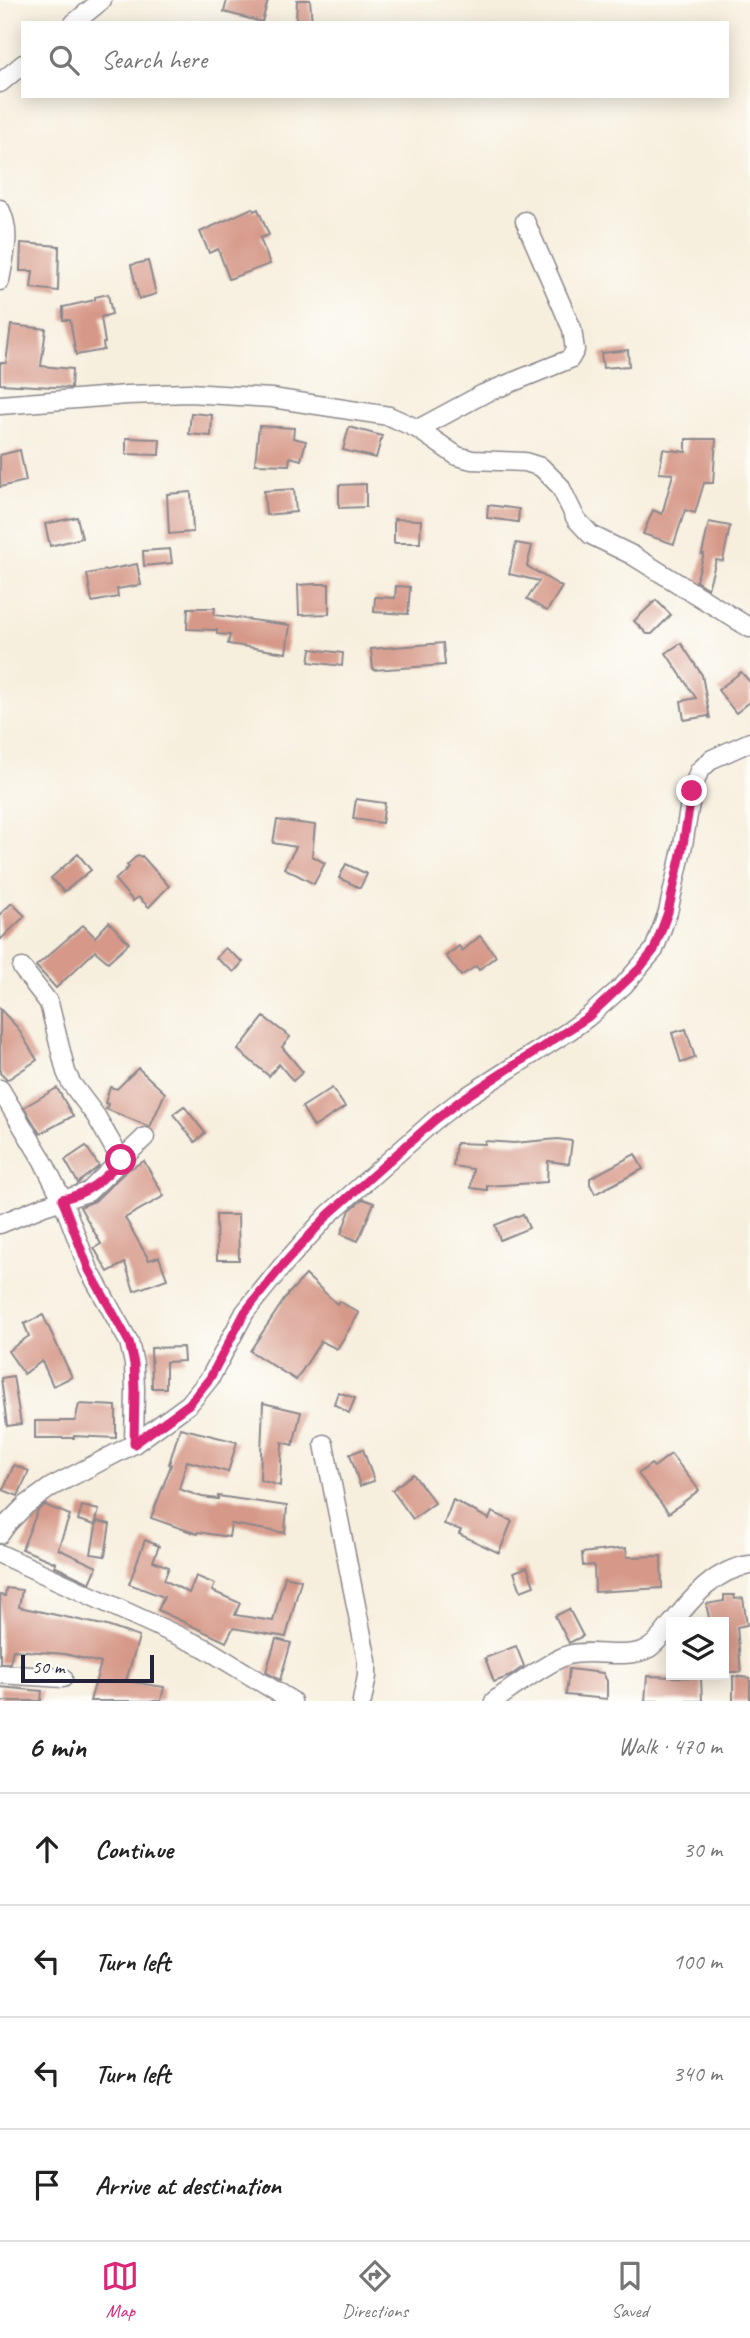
<!DOCTYPE html>
<html lang="en">
<head>
<meta charset="utf-8">
<style>
	body { margin:0; font-family:Caveat,sans-serif; background:#f6f6f6; color:#222 }
	.controls { position:absolute; right:21px; bottom:21px; display:grid; overflow:hidden; border-radius:0px; box-shadow:0 4px 18px #0003 }
	.controls button { width:63px; height:63px; display:grid; place-items:center; padding:0; border:0; border-bottom:2px solid #e0e0e0; background:#fff; color:#222; font:35px sans-serif }
	.scale { position:absolute; left:21px; bottom:18px; width:133px; box-sizing:border-box; padding-left:7px; border:4px solid #22223b; border-top:0; font-size:19px; line-height:24px; white-space:nowrap; color:#22223b; -webkit-text-stroke:5px #fdfcf7; paint-order:stroke }
	.stop { position:absolute; width:21px; height:21px; margin:-16px; border:5px solid #db2777; border-radius:50%; background:#fff }
	.stop.end { background:#db2777; border-color:#fff; box-shadow:0 2px 7px #0008 }
	.list { margin:0; padding:0; list-style:none }
	h2 { display:flex; justify-content:space-between; align-items:center; height:91px; margin:0; padding:0 28px; font-size:30px }
	h2 small { font-size:23px; font-weight:400; color:#767676 }
	.list li { display:grid; grid-template-columns:46px 1fr auto; gap:21px; align-items:center; box-sizing:border-box; height:112px; padding:0 28px; border-top:2px solid #e0e0e0 }
	.list b { display:block; font-size:26px; white-space:nowrap }
	.list em { font-size:23px; font-style:normal; color:#767676 }
	.icon { flex:none; width:38px; height:38px; fill:none; stroke:currentColor; stroke-width:2; stroke-linecap:round; stroke-linejoin:round }
	.map { position:relative; flex:none; width:750px; height:1701px; overflow:hidden }
	.search { position:absolute; background:#fff; box-shadow:0 4px 18px #0003; left:21px; right:21px; top:21px; height:77px; display:flex; align-items:center; gap:18px; box-sizing:border-box; padding:0 24px; border-radius:0px; color:#767676; font-size:26px }
	.sheet { height:539px; background:#fff }
	nav { display:flex; justify-content:space-around; align-items:center; box-sizing:border-box; height:98px; border-top:2px solid #e0e0e0; background:#fff; font-size:19px; color:#767676 }
	nav a { display:grid; justify-items:center; gap:4px }
	nav .on { color:#db2777 }
	.map>svg:first-child { display:block }
	.building { fill:#d69888 }
	.lines { fill:none; stroke-linecap:round; stroke-linejoin:round }
	.minor-casing { stroke:#8c888c; stroke-width:21 }
	.minor { stroke:#fff; stroke-width:18 }
	.route { stroke:#db2777; stroke-width:9 }
</style>
</head>
<body>
<div class="map">
<svg width="750" height="1701" viewBox="0 0 750 1701">
	<rect width="100%" height="100%" fill="#fdfcf7"/>
	<filter id="ink" filterUnits="userSpaceOnUse"><feTurbulence type="fractalNoise" baseFrequency=".0143" numOctaves="2"/><feDisplacementMap in="SourceGraphic" scale="14" xChannelSelector="R" yChannelSelector="G"/><feConvolveMatrix kernelMatrix="1 2 1 2 8 2 1 2 1" color-interpolation-filters="sRGB"/></filter>
	<filter id="wash" filterUnits="userSpaceOnUse"><feTurbulence type="fractalNoise" baseFrequency=".00686" numOctaves="4" result="noise"/><feDisplacementMap in="SourceGraphic" scale="28" xChannelSelector="R" yChannelSelector="G"/><feGaussianBlur stdDeviation="1.57" result="paint"/><feColorMatrix in="noise" values="0 0 0 0 0 0 0 0 0 0 0 0 0 0 0 0 0 1.4 0 .05"/><feComposite in="paint" operator="in"/></filter>
	<g filter="url(#wash)">
		<rect width="100%" height="100%" fill="#f7efde"/>
		<g id="blocks">
			<!-- building -->
			<g class="building">
				<polygon points="227,0 268,0 262,22 224,12"/>
				<polygon points="297,0 310,0 312,23 296,23"/>
				<polygon points="252,208 254,211 258,209 269,235 260,238 270,264 229,279 218,249 209,253 200,232"/>
				<polygon points="21,243 59,246 58,291 31,288 33,271 20,271"/>
				<polygon points="148,261 156,294 139,299 131,265"/>
				<polygon points="108,294 112,314 101,317 105,343 103,343 104,350 76,355 70,320 63,320 63,307 95,300 95,297"/>
				<polygon points="11,325 46,329 41,366 72,369 71,388 0,384 0,363 6,363"/>
				<polygon points="628,350 629,366 603,368 601,353"/>
				<polygon points="191,413 212,415 211,436 189,434"/>
				<polygon points="259,426 294,428 293,438 306,441 301,460 290,457 289,465 255,464"/>
				<polygon points="349,427 382,436 376,458 343,450"/>
				<polygon points="126,438 160,439 159,455 126,454"/>
				<polygon points="686,439 716,439 713,483 704,483 695,513 685,510 674,544 643,534 653,510 662,514 673,474 659,473 663,449 686,452"/>
				<polygon points="20,450 26,481 0,487 0,455"/>
				<polygon points="366,484 366,507 339,508 339,485"/>
				<polygon points="294,489 296,512 266,515 264,491"/>
				<polygon points="191,492 193,532 169,534 167,494"/>
				<polygon points="488,505 519,509 518,522 487,518"/>
				<polygon points="77,517 82,538 50,546 45,524"/>
				<polygon points="394,519 421,520 420,543 394,543"/>
				<polygon points="709,522 730,526 723,561 716,560 708,589 696,581 704,554 702,554"/>
				<polygon points="516,543 532,546 527,566 562,587 547,611 527,599 539,581 509,574"/>
				<polygon points="170,549 172,563 144,566 143,551"/>
				<polygon points="137,564 141,585 117,589 118,597 92,602 87,574"/>
				<polygon points="316,584 329,584 329,614 299,615 298,585"/>
				<polygon points="396,586 410,587 408,614 374,612 375,597 395,598"/>
				<polygon points="656,600 671,615 652,634 647,634 634,621"/>
				<polygon points="188,608 215,608 214,615 290,625 286,653 228,644 230,635 217,634 217,630 187,629"/>
				<polygon points="443,643 445,665 373,670 371,649"/>
				<polygon points="681,643 702,675 710,719 708,716 684,720 681,701 696,698 666,653"/>
				<polygon points="311,649 343,653 342,666 309,662"/>
				<polygon points="741,672 750,682 750,702 736,713 718,690"/>
				<polygon points="356,799 385,803 382,823 353,819"/>
				<polygon points="277,820 315,825 312,856 325,863 314,884 284,868 296,847 273,843"/>
				<polygon points="78,854 91,870 64,892 51,878"/>
				<polygon points="138,855 141,857 142,856 169,886 149,907 138,897 133,901 115,880 129,867 127,865"/>
				<polygon points="346,864 367,874 360,888 339,878"/>
				<polygon points="12,903 25,916 0,940 0,914"/>
				<polygon points="109,922 129,943 108,962 95,951 56,988 36,966 83,925 95,937"/>
				<polygon points="480,936 496,956 479,970 476,966 461,976 446,956 459,946 462,951"/>
				<polygon points="225,948 243,962 234,972 216,958"/>
				<polygon points="0,1009 17,1027 37,1060 7,1080 0,1073"/>
				<polygon points="264,1017 290,1037 282,1047 303,1072 293,1081 279,1064 269,1076 238,1050"/>
				<polygon points="686,1029 695,1058 681,1063 672,1033"/>
				<polygon points="138,1068 165,1093 150,1127 106,1109 108,1104 105,1103 110,1087 117,1089"/>
				<polygon points="57,1088 73,1116 40,1134 24,1107"/>
				<polygon points="332,1088 345,1107 314,1127 302,1107"/>
				<polygon points="184,1106 205,1133 195,1142 173,1114"/>
				<polygon points="558,1139 572,1141 569,1164 548,1161 547,1182 487,1186 487,1190 471,1188 473,1169 453,1166 456,1143 485,1144 485,1141 514,1143"/>
				<polygon points="86,1146 99,1166 78,1183 65,1160"/>
				<polygon points="635,1154 643,1169 595,1194 590,1184 590,1178"/>
				<polygon points="144,1161 164,1196 125,1218 149,1260 159,1257 167,1279 134,1291 125,1263 108,1272 94,1248 101,1244 80,1207 95,1201 126,1171"/>
				<polygon points="363,1199 374,1203 358,1241 341,1234 350,1210"/>
				<polygon points="523,1214 529,1228 500,1240 495,1225"/>
				<polygon points="216,1215 238,1215 239,1260 217,1260"/>
				<polygon points="306,1275 337,1304 339,1301 359,1313 337,1349 321,1341 296,1380 250,1351 288,1294"/>
				<polygon points="43,1315 72,1377 53,1386 42,1361 24,1374 8,1351 29,1336 24,1324"/>
				<polygon points="183,1347 184,1361 166,1362 166,1388 152,1388 151,1348"/>
				<polygon points="13,1376 21,1424 7,1426 1,1378"/>
				<polygon points="338,1392 355,1398 349,1413 334,1404"/>
				<polygon points="263,1403 301,1412 293,1445 282,1442 280,1486 260,1480"/>
				<polygon points="79,1404 116,1406 116,1438 74,1436 74,1438 35,1438 35,1421 75,1421"/>
				<polygon points="180,1428 237,1442 228,1472 187,1461 179,1489 202,1497 218,1499 218,1496 287,1506 285,1533 231,1524 229,1537 198,1532 197,1534 151,1518 171,1465 169,1464"/>
				<polygon points="363,1449 374,1481 360,1486 350,1454"/>
				<polygon points="671,1454 699,1490 669,1513 638,1474 651,1464 654,1467"/>
				<polygon points="14,1465 29,1471 18,1496 3,1490"/>
				<polygon points="413,1474 435,1503 413,1519 392,1490"/>
				<polygon points="453,1500 489,1519 492,1512 512,1521 499,1553 459,1534 461,1530 444,1524"/>
				<polygon points="45,1505 70,1515 58,1549 97,1567 90,1583 54,1566 56,1563 22,1549 38,1510"/>
				<polygon points="82,1506 99,1510 95,1525 78,1520"/>
				<polygon points="97,1521 110,1524 105,1556 91,1554"/>
				<polygon points="145,1540 159,1546 153,1561 169,1567 164,1580 189,1593 196,1576 215,1584 212,1591 240,1603 235,1615 273,1621 285,1576 301,1580 286,1637 233,1628 226,1642 158,1610 164,1597 129,1584"/>
				<polygon points="626,1548 627,1557 661,1556 662,1588 595,1592 594,1565 583,1566 582,1553"/>
				<polygon points="527,1567 534,1586 521,1591 514,1572"/>
				<polygon points="6,1588 22,1590 19,1607 107,1626 139,1637 126,1681 164,1687 161,1701 90,1701 101,1663 65,1654 13,1650 10,1663 0,1663 0,1595 5,1596"/>
				<polygon points="724,1595 734,1595 735,1599 743,1598 747,1625 737,1627 741,1672 724,1672 724,1622 710,1622 706,1604 724,1601"/>
				<polygon points="569,1609 583,1636 569,1643 555,1616"/>
				<polygon points="276,1639 291,1643 280,1680 266,1672"/>
				<polygon points="516,1646 524,1666 510,1676 494,1682 485,1658"/>
				<polygon points="569,1669 603,1673 607,1681 607,1699 566,1695"/>
				<polygon points="647,1676 701,1678 702,1701 645,1701"/>
				<polygon points="733,1676 750,1678 750,1701 733,1701"/>
				<polygon points="0,1687 42,1691 41,1701 0,1701"/>
			</g>
		</g>
	</g>
	<g filter="url(#ink)">
		<use href="#blocks" fill-opacity="0" stroke="#8c888c" stroke-width="2"/>
		<g class="lines">
			<defs>
				<g id="minor">
					<polyline points="74,23 102,0"/>
					<polyline points="0,83 23,64"/>
					<path d="M 0,209 C 12,233 4,256 0,281"/>
					<polyline points="0,405 127,395 189,393 272,398 389,416 418,429 457,456 472,460 525,462 541,467 560,486 576,519 591,535 632,555 750,628"/>
					<polyline points="418,429 483,394 570,359 575,350 572,329 525,221"/>
					<polyline points="22,968 49,1003 66,1072 71,1083 96,1116 121,1160"/>
					<polyline points="0,1089 42,1159 62,1199 89,1270 129,1342 134,1364 135,1390 134,1444"/>
					<polyline points="0,1224 44,1206 88,1192 145,1137"/>
					<polyline points="324,1444 367,1661 367,1676 362,1701"/>
					<polyline points="0,1534 8,1523 26,1505 51,1487 134,1444 189,1404 210,1378 245,1312 283,1265 329,1214 435,1120 461,1100 569,1031 588,1017 624,985 654,950 668,912 683,845 692,791 699,771 712,759 750,742"/>
					<polyline points="0,1554 205,1648 292,1701"/>
					<path d="M 673,1622 C 693,1597 716,1569 750,1565"/>
					<polyline points="0,1674 63,1678"/>
					<path d="M 494,1701 C 511,1689 549,1661 568,1655 C 594,1648 625,1661 649,1648 C 657,1643 665,1632 671,1624"/>
				</g>
			</defs>
			<!-- minor casing -->
			<use href="#minor" class="minor-casing"/>
			<!-- minor -->
			<use href="#minor" class="minor"/>
		</g>
	</g>
	<g class="lines" filter="url(#ink)">
		<!-- route -->
		<path class="route" d="M 121,1160 C 103,1180 88,1194 62,1199 L 89,1270 L 129,1342 L 134,1364 L 135,1390 L 134,1444 L 189,1404 L 210,1378 L 245,1312 L 283,1265 L 329,1214 L 435,1120 L 461,1100 L 588,1017 L 639,969 L 654,950 L 668,912 L 683,845 L 692,791"/>
	</g>
</svg>
<div class="controls">
<button><svg class="icon" aria-label="layers" viewBox="0 0 24 24"><path d="M12 4l9 5-9 5-9-5zM3 14l9 5 9-5"/></svg></button>
</div>
<div class="scale">50 m</div>
<div class="stop" style="left:121px;top:1160px"></div>
<div class="stop end" style="left:692px;top:791px"></div>
<div class="search"><svg class="icon" aria-label="search" viewBox="0 0 24 24"><circle cx="10" cy="10" r="6"/><path d="M15 15l6 6"/></svg>Search here</div>
</div>
<section class="sheet">
<h2>6 min<small>Walk · 470 m</small></h2>
<ul class="list">
<li><svg class="icon" aria-label="ahead" viewBox="0 0 24 24"><path d="M12 20V5M6 11l6-6 6 6"/></svg><div><b>Continue</b></div><em>30 m</em></li>
<li><svg class="icon" aria-label="left" viewBox="0 0 24 24"><path d="M17 20v-9H6M10 6l-5 5 5 5"/></svg><div><b>Turn left</b></div><em>100 m</em></li>
<li><svg class="icon" aria-label="left" viewBox="0 0 24 24"><path d="M17 20v-9H6M10 6l-5 5 5 5"/></svg><div><b>Turn left</b></div><em>340 m</em></li>
<li><svg class="icon" aria-label="arrive" viewBox="0 0 24 24"><path d="M6 21V4h12l-3 4 3 4H6"/></svg><div><b>Arrive at destination</b></div></li>
</ul>
</section>
<nav>
<a class="on"><svg class="icon" aria-label="map" viewBox="0 0 24 24"><path d="M3 6l6-2 6 2 6-2v14l-6 2-6-2-6 2zM9 4v14M15 6v14"/></svg>Map</a>
<a><svg class="icon" aria-label="directions" viewBox="0 0 24 24"><path d="M12 3l9 9-9 9-9-9zM9 14v-3h6M13 9l2 2-2 2"/></svg>Directions</a>
<a><svg class="icon" aria-label="saved" viewBox="0 0 24 24"><path d="M7 4h10v16l-5-4-5 4z"/></svg>Saved</a>
</nav>
</body>
</html>
